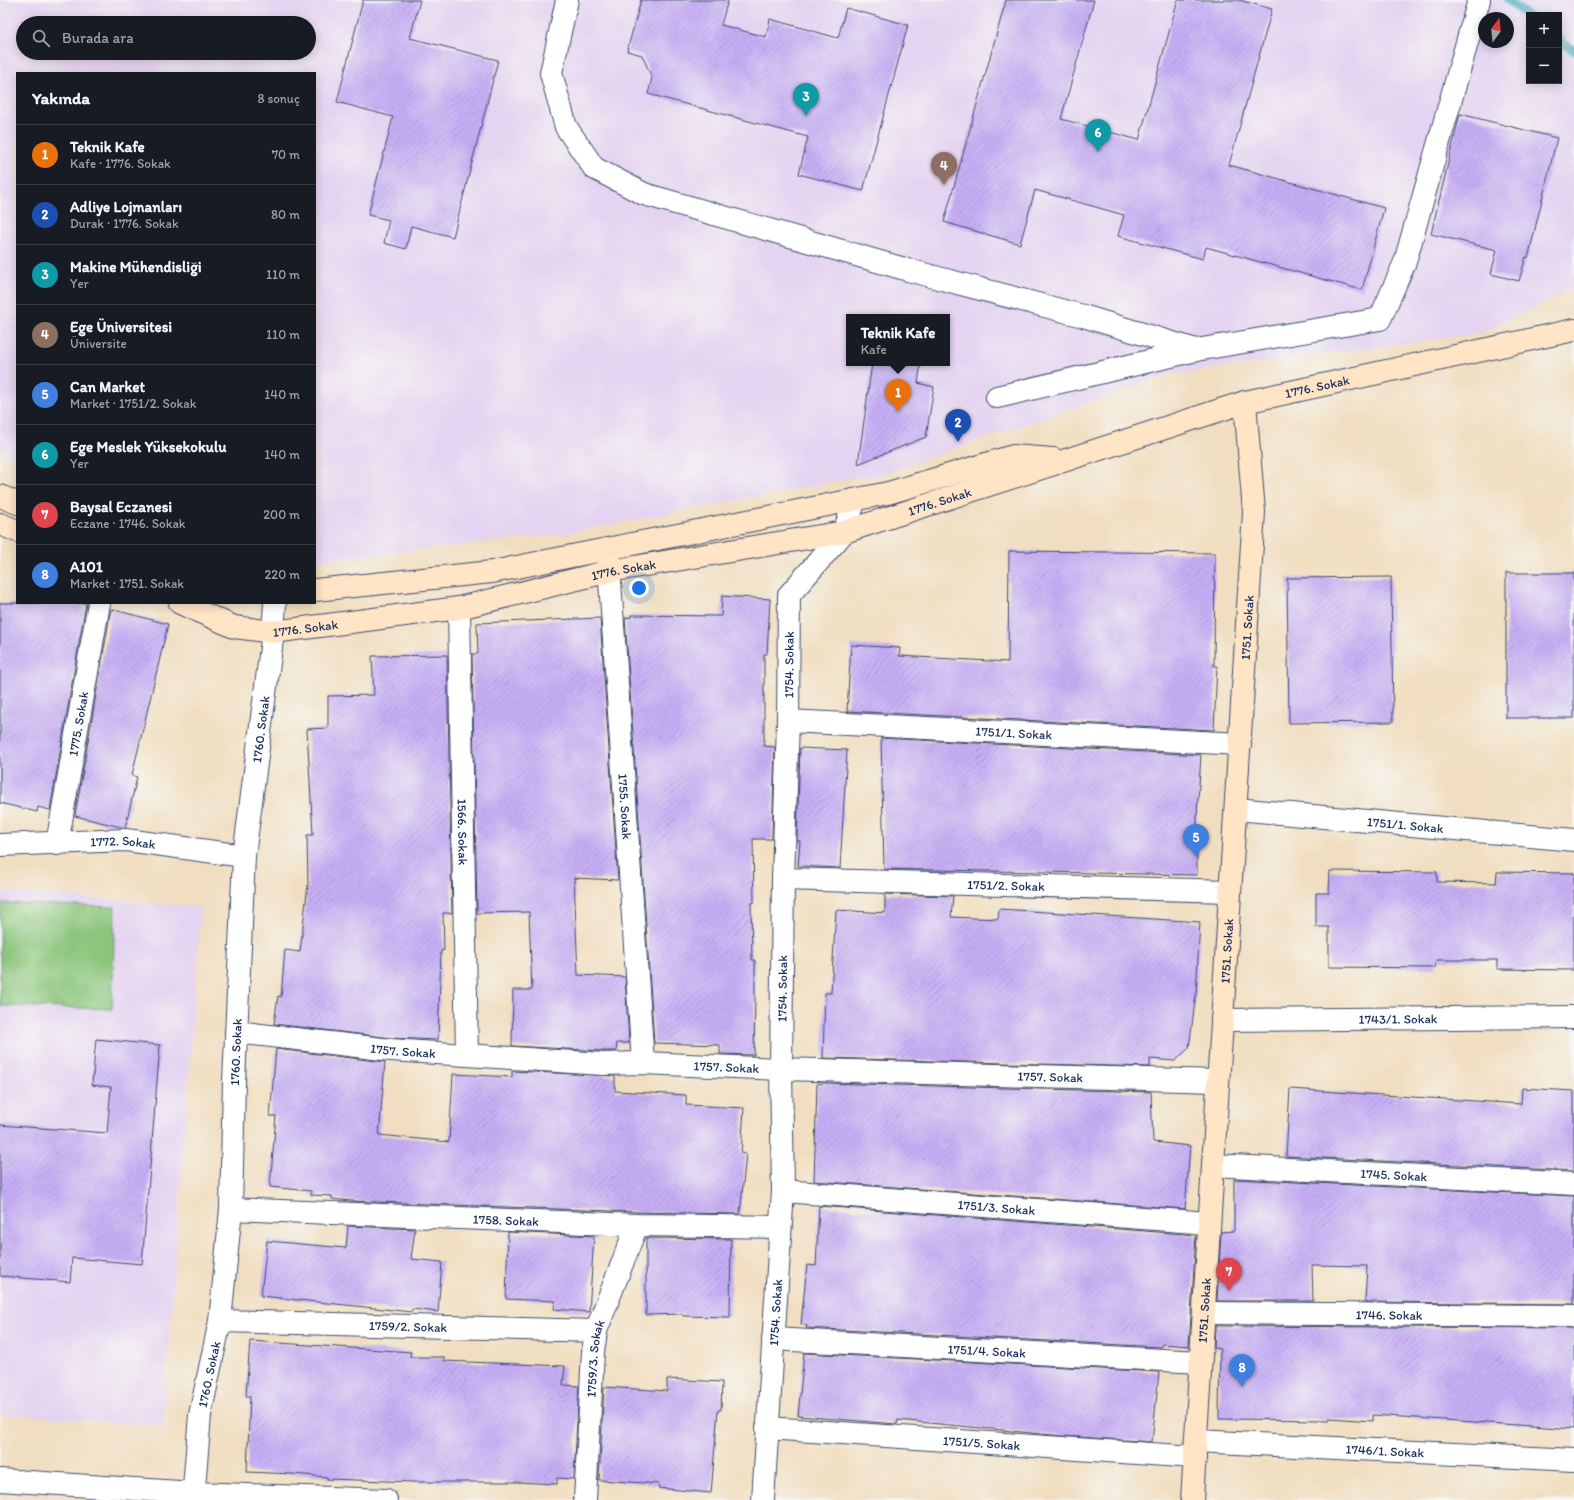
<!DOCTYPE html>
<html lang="tr">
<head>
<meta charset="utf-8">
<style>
	body { margin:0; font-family:Itim,sans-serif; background:#20242c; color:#f1f3f6 }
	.controls { position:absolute; right:12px; top:12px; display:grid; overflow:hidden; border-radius:0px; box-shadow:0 2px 10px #0003 }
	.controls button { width:36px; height:36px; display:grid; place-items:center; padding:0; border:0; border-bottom:1px solid #363941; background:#171b24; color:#f1f3f6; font:20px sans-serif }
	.compass { position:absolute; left:1478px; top:12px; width:36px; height:36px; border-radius:50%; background:#171b24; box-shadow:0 2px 10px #0003; rotate:15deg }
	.you { position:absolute; left:639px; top:588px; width:14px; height:14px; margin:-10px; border:3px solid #fff; border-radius:50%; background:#1a73e8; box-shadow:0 0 0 6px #1a73e833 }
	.badge { display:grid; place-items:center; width:26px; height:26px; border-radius:50%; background:#0b8043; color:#fff; font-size:13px; font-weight:700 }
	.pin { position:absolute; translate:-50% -33px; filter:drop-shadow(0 1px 2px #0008) }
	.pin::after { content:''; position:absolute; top:21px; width:14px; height:12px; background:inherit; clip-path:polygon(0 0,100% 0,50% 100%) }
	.popup { position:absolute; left:846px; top:314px; width:104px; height:52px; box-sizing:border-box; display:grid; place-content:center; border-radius:0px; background:#171b24; filter:drop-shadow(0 1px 3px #0005); font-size:13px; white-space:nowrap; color:#9ea1a6 }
	.popup b { font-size:15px; color:#f1f3f6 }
	.popup::after { content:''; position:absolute; left:50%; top:100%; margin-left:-8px; border:8px solid transparent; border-top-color:#171b24 }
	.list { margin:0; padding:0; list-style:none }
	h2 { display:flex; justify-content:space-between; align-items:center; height:52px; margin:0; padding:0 16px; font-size:17px }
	h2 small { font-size:13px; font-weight:400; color:#9ea1a6 }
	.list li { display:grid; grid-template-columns:26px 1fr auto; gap:12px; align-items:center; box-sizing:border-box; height:60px; padding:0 16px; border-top:1px solid #363941 }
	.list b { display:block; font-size:15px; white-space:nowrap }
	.list p { margin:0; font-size:13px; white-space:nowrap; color:#9ea1a6 }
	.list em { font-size:13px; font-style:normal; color:#9ea1a6 }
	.icon { flex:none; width:22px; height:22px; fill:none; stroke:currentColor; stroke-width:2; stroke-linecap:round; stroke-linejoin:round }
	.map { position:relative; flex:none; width:1574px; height:1500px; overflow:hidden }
	.search { position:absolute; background:#171b24; box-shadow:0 2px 10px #0003; left:16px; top:16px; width:300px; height:44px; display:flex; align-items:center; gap:10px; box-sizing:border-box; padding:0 14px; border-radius:22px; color:#9ea1a6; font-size:15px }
	.panel { position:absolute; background:#171b24; box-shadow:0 2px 10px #0003; left:16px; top:72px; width:300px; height:532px; border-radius:0px }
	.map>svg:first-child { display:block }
	.built { fill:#e4d3f1; fill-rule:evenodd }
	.garden { fill:#8bc67b; stroke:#537a6c }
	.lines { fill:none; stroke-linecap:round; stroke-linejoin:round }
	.stream { stroke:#3caabb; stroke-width:9 }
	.building { fill:url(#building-hatch) }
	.street-casing { stroke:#3b496d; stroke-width:24 }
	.secondary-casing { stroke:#3b496d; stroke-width:24 }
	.street { stroke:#fff; stroke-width:22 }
	.secondary { stroke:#ffe4c6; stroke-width:22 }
	.labels { text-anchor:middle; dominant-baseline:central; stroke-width:3.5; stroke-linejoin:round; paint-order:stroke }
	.street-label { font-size:13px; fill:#1b2f5e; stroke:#f6f6f2 }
</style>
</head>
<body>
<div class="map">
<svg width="1574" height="1500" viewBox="0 0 1574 1500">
	<defs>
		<pattern id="building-hatch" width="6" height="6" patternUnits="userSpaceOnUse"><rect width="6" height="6" fill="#c7aff6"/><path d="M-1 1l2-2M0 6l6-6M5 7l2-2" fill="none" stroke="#a18fca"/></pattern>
	</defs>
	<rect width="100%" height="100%" fill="#f6f6f2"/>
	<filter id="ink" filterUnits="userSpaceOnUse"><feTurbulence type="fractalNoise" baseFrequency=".025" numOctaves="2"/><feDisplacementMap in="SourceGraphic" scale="8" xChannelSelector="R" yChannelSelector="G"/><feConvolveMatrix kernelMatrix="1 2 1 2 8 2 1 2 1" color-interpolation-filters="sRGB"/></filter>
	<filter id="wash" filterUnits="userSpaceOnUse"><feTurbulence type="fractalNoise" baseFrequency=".012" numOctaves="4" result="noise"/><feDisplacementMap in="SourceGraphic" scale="16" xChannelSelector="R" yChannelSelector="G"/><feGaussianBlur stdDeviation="0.9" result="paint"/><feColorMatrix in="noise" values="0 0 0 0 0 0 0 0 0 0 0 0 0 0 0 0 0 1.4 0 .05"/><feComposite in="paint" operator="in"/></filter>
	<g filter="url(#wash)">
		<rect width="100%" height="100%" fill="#f1dec0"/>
		<!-- built -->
		<g class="built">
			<path d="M 0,0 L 1574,0 L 1574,288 L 1481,333 L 1168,375 L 879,475 L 849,479 L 556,535 L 315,561 L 315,73 L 17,73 L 17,459 L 0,452 ZM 1529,15 L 1559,15 L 1559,81 L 1529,81 ZM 1484,18 L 1508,18 L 1508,42 L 1484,42 ZM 23,23 L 309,23 L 309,53 L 23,53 ZM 849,317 L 947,317 L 947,363 L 849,363 Z"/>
			<polygon points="0,891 201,907 163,1426 0,1414"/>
		</g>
		<!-- garden -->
		<polygon class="garden" points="0,903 115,907 112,1009 0,1006"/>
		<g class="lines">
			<!-- stream -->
			<g class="stream">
				<polyline points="1508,0 1529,17"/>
				<polyline points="1559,40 1574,51"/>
			</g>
		</g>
		<g id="blocks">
			<!-- building -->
			<g class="building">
				<polygon points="363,0 420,0 410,38 498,60 453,237 411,226 406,249 384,243 389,220 368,215 393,117 337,102"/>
				<polygon points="641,0 728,0 721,25 766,37 770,19 838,38 846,8 908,25 863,191 799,174 808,137 648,94 652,78 642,55 627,51"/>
				<polygon points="1006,0 1094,0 1061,119 1139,140 1178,0 1239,0 1272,9 1229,165 1384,208 1362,290 1206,247 1203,259 1118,236 1124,215 1035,190 1020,244 944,222"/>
				<polygon points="1460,114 1557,138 1528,258 1526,257 1519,281 1491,274 1497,250 1431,234"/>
				<polygon points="872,363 921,363 918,383 934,387 926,437 858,464"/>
				<polygon points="1009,551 1215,553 1214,666 1217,666 1214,730 847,711 851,645 900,648 899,656 1008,662"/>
				<rect x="1506" y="573" width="68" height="145"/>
				<polygon points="1391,577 1393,722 1289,723 1287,578"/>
				<polygon points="722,596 770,599 767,654 764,654 764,746 775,747 772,839 753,839 754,903 751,903 752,960 755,960 755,995 754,1055 720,1054 720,1045 654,1043 625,618 631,617 631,615 721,616"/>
				<polygon points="0,603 86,603 50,810 38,807 37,812 0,803"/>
				<polygon points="111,609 168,624 132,775 137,777 125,828 75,816"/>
				<polygon points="600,618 618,880 574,878 578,975 625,977 629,1043 617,1043 616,1051 603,1051 512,1046 513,990 532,990 529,912 477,913 472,654 478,654 477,623"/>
				<polygon points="447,655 452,913 443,913 444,950 441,951 438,1040 392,1038 274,1024 278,996 281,997 285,950 300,952 308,884 307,835 313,835 307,729 328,728 328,696 374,695 372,656"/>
				<polygon points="881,738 1201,755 1197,815 1197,875 884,869"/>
				<polygon points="800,748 847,750 840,868 798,866 800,841 797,841"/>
				<polygon points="1330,871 1437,872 1437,882 1496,883 1497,872 1574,873 1574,970 1497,969 1497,960 1436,960 1435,968 1329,967 1329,927 1316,927 1316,893 1329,893"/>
				<polygon points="885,894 953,896 951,917 998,919 999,909 1200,922 1196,994 1189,1048 1175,1061 1150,1059 1150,1067 823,1058 825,993 831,993 836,910 885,913"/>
				<polygon points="96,1039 160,1045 142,1264 72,1258 70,1282 0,1276 0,1125 107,1133 111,1087 92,1085"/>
				<polygon points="276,1049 385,1062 379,1135 449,1142 453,1074 512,1077 512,1071 615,1076 615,1091 686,1095 686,1105 744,1108 741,1153 746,1154 740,1214 637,1212 351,1201 332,1199 332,1196 311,1195 311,1191 270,1187 276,1116 270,1116"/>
				<polygon points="822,1083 1151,1092 1153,1142 1190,1146 1185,1209 814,1181 817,1084"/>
				<polygon points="1522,1088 1574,1091 1574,1171 1286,1156 1290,1089 1521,1104"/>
				<polygon points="1234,1179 1574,1196 1574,1304 1365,1302 1367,1266 1312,1265 1313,1301 1217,1301 1221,1232 1234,1231"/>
				<polygon points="819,1206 1196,1235 1189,1346 1162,1344 1161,1347 806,1328 807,1325 801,1324 807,1265 816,1266"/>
				<polygon points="348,1226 415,1229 411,1259 442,1262 438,1312 412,1309 412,1312 261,1296 267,1241 346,1248"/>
				<polygon points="508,1232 594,1236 589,1312 554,1309 555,1301 506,1299"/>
				<polygon points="646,1238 731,1239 730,1317 683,1316 683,1314 646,1315"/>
				<polygon points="1215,1326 1574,1328 1574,1429 1373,1415 1373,1421 1329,1418 1329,1420 1219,1419 1220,1349 1214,1348"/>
				<polygon points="250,1341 411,1352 410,1357 444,1357 444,1361 565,1366 563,1385 579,1386 574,1479 557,1478 557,1484 517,1482 415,1482 327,1479 327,1477 293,1474 247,1472 250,1396 246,1396"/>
				<polygon points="804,1353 1159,1372 1152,1442 1063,1436 898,1420 897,1424 798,1416"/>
				<polygon points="667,1379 722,1382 721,1410 718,1410 711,1493 658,1488 659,1484 599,1480 604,1387 667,1391"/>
			</g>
		</g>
	</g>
	<g filter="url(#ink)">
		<use href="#blocks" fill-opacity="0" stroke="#3b496d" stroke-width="1"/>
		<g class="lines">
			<defs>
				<g id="street">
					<polyline points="567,0 551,73 566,127 594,168 644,194 908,270 1083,316 1196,350"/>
					<polyline points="997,397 1196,350 1380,319 1405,262 1479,0"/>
					<path id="s1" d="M 608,552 L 643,1063"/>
					<path id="s2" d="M 459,608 L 467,1055"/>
					<path id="s3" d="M 788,721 L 1240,744"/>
					<path id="s4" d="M 1236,809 L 1574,840"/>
					<path id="s5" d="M 57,844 L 99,603"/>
					<path id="s6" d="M 0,845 L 126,840 L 244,856"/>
					<path id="s7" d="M 783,879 L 1230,891"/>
					<path id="s8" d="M 1222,1020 L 1574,1017"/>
					<path id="s9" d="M 236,1032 L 391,1050 L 603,1064 L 643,1063 L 781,1069 L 1218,1081"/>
					<path id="s10" d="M 1213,1165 L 1574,1184"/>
					<path id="s11" d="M 783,1191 L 1209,1223"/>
					<path id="s12" d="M 231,1209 L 637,1225 L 780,1227"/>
					<path id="s13" d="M 1205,1313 L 1574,1316"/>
					<path id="s14" d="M 220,1321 L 596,1331"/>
					<path id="s15" d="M 773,1339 L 1200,1362"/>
					<path id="s16" d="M 767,1428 L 1195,1457"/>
					<path id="s17" d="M 1196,1441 L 1574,1460"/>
					<polyline points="0,1480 194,1493 386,1500"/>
					<path id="s18" d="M 193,1500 L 200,1415 L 220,1321 L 231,1209 L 234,1082 L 244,856 L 273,632 L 275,603"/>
					<path id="s19" d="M 585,1500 L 593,1352 L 596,1331 L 637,1225"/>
					<path id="s20" d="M 763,1500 L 783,1191 L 781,1069 L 783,879 L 788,721 L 789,595 L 844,532 L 855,500"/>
				</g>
				<g id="secondary">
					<polyline points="0,496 17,503"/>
					<polyline points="0,524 17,531"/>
					<polyline points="315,590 492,572 888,493 1013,456 1053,459"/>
					<path id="s21" d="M 180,603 L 234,627 L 273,632 L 459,608 L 610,571 L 844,532 L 1245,402 L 1574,330"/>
					<path id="s22" d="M 1192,1500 L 1254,512 L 1245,402"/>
				</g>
			</defs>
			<!-- street casing -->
			<use href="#street" class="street-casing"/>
			<!-- secondary casing -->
			<use href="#secondary" class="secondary-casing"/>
			<!-- street -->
			<use href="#street" class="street"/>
			<!-- secondary -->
			<use href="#secondary" class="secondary"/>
		</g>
	</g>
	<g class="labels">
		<!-- street labels -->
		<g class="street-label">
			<text stroke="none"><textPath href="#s21" startOffset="1174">1776. Sokak</textPath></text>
			<text stroke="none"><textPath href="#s21" startOffset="779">1776. Sokak</textPath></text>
			<text stroke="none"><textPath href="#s21" startOffset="455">1776. Sokak</textPath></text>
			<text stroke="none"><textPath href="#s21" startOffset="131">1776. Sokak</textPath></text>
			<text stroke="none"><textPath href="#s22" startOffset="874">1751. Sokak</textPath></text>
			<text stroke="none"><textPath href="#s20" startOffset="836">1754. Sokak</textPath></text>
			<text stroke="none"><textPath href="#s5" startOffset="122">1775. Sokak</textPath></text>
			<text stroke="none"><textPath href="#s18" startOffset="775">1760. Sokak</textPath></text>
			<text stroke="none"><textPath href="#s3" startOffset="226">1751/1. Sokak</textPath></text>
			<text stroke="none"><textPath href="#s1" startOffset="255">1755. Sokak</textPath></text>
			<text stroke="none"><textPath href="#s4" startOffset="170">1751/1. Sokak</textPath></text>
			<text stroke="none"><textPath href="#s2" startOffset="224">1566. Sokak</textPath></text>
			<text stroke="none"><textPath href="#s6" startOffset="123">1772. Sokak</textPath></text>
			<text stroke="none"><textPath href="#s7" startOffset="223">1751/2. Sokak</textPath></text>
			<text stroke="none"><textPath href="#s22" startOffset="550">1751. Sokak</textPath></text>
			<text stroke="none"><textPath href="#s20" startOffset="512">1754. Sokak</textPath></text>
			<text stroke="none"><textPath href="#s8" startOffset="176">1743/1. Sokak</textPath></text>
			<text stroke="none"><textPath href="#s9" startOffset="168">1757. Sokak</textPath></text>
			<text stroke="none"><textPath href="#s18" startOffset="451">1760. Sokak</textPath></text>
			<text stroke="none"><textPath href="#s9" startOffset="492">1757. Sokak</textPath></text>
			<text stroke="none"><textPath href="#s9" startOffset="816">1757. Sokak</textPath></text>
			<text stroke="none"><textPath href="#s10" startOffset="181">1745. Sokak</textPath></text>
			<text stroke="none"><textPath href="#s11" startOffset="214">1751/3. Sokak</textPath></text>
			<text stroke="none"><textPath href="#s12" startOffset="275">1758. Sokak</textPath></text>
			<text stroke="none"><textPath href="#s22" startOffset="190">1751. Sokak</textPath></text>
			<text stroke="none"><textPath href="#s20" startOffset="188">1754. Sokak</textPath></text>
			<text stroke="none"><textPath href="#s13" startOffset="184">1746. Sokak</textPath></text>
			<text stroke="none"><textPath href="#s14" startOffset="188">1759/2. Sokak</textPath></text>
			<text stroke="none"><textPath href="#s15" startOffset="214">1751/4. Sokak</textPath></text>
			<text stroke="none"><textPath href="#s19" startOffset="142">1759/3. Sokak</textPath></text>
			<text stroke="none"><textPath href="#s18" startOffset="127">1760. Sokak</textPath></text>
			<text stroke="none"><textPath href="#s16" startOffset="215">1751/5. Sokak</textPath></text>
			<text stroke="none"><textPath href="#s17" startOffset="189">1746/1. Sokak</textPath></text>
		</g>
	</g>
</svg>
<div class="controls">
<button>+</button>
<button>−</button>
</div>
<svg class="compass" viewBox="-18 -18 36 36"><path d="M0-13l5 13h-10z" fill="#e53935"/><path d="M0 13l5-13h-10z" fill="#9ea1a6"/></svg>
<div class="you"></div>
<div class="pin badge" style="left:898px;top:412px;background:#e8710a">1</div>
<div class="popup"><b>Teknik Kafe</b>Kafe</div>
<div class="pin badge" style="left:958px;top:442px;background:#1a4fb4">2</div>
<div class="pin badge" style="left:806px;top:116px;background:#0f9aa8">3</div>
<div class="pin badge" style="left:944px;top:185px;background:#8d6e63">4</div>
<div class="pin badge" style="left:1196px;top:857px;background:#3f7fe0">5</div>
<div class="pin badge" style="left:1098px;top:152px;background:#0f9aa8">6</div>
<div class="pin badge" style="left:1229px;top:1291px;background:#e0444e">7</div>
<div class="pin badge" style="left:1242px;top:1387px;background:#3f7fe0">8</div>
<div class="search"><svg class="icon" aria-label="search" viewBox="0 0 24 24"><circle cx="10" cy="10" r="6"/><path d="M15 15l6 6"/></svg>Burada ara</div>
<section class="panel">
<h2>Yakında<small>8 sonuç</small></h2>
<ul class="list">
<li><span class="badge" style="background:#e8710a">1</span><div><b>Teknik Kafe</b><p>Kafe · 1776. Sokak</p></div><em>70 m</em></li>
<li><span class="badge" style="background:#1a4fb4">2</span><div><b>Adliye Lojmanları</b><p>Durak · 1776. Sokak</p></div><em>80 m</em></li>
<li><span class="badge" style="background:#0f9aa8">3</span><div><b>Makine Mühendisliği</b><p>Yer</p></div><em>110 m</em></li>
<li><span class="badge" style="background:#8d6e63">4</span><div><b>Ege Üniversitesi</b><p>Üniversite</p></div><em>110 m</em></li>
<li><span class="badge" style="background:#3f7fe0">5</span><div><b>Can Market</b><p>Market · 1751/2. Sokak</p></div><em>140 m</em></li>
<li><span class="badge" style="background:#0f9aa8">6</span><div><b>Ege Meslek Yüksekokulu</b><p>Yer</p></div><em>140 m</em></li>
<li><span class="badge" style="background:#e0444e">7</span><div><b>Baysal Eczanesi</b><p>Eczane · 1746. Sokak</p></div><em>200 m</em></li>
<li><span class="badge" style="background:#3f7fe0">8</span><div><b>A101</b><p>Market · 1751. Sokak</p></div><em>220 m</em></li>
</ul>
</section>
</div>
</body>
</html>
